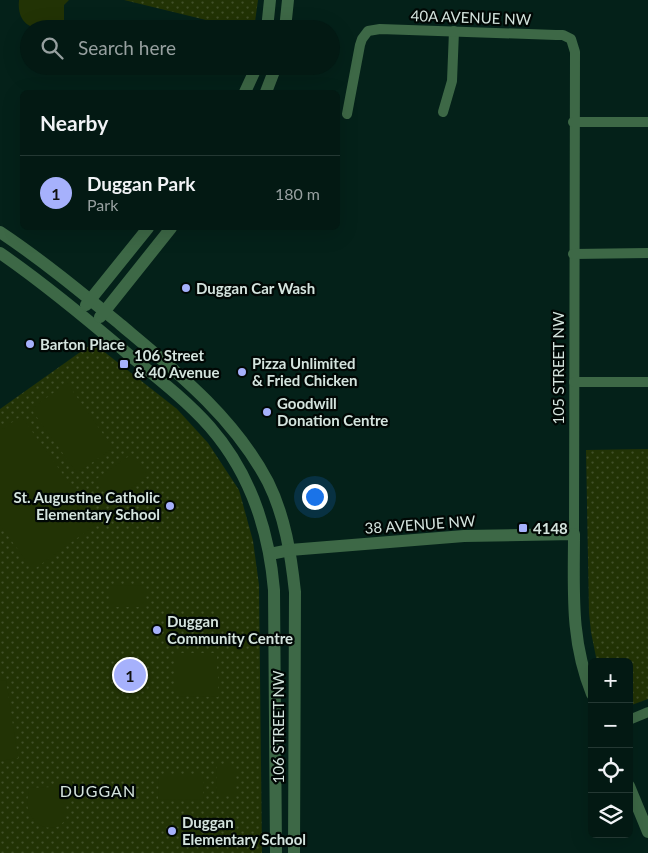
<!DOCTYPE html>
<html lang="en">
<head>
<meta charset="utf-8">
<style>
	body { margin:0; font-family:Lato,sans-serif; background:#0d221c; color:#f1f3f6 }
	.controls { position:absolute; right:15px; bottom:15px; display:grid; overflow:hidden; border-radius:8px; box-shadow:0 5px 20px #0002 }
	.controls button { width:45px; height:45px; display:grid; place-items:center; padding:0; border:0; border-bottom:1px solid #243833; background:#031913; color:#f1f3f6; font:25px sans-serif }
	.you { position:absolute; left:314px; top:496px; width:18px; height:18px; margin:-12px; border:4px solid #fff; border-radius:50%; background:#1a73e8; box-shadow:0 0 0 8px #1a73e833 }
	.badge { display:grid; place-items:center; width:32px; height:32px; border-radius:50%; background:#a6b1fc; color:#111; font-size:16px; font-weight:700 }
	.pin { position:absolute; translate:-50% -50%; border:2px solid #fff; box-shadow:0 1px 5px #0006 }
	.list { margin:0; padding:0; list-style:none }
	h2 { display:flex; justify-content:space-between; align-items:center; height:65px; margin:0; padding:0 20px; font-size:21px }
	h2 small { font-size:16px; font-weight:400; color:#97a0a0 }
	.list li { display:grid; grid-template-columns:32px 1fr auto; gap:15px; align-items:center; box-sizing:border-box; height:75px; padding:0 20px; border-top:1px solid #243833 }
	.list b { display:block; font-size:19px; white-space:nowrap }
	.list p { margin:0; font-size:16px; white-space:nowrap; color:#97a0a0 }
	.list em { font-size:16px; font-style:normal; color:#97a0a0 }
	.icon { flex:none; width:28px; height:28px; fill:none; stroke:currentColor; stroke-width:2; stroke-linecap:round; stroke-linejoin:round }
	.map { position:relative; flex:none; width:648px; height:853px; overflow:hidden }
	.search { position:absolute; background:#031913; box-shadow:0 5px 20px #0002; left:20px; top:20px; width:320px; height:55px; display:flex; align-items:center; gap:12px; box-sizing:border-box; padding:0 18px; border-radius:28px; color:#97a0a0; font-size:19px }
	.panel { position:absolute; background:#031913; box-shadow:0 5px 20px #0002; left:20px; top:90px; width:320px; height:140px; border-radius:8px }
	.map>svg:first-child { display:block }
	.green { fill:url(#green-dots) }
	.pitch { fill:#223305 }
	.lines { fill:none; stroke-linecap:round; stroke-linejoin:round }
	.minor { stroke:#3d6846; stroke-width:10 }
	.tertiary { stroke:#3d6846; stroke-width:12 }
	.poi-dot { fill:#a6b1fc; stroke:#010805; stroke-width:2 }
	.labels { text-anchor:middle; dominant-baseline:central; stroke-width:4.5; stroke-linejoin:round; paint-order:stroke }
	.street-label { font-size:15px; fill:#d4e4de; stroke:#010805 }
	.poi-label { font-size:15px; font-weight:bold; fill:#d4e4de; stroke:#010805; text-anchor:start }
	.neighbourhood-label { font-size:16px; letter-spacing:1px; fill:#d4e4de; stroke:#010805 }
</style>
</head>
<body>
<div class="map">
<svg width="648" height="853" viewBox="0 0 648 853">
	<defs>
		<pattern id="green-dots" width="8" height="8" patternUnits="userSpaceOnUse" patternTransform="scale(1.25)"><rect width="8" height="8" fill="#223305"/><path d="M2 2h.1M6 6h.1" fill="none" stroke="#415029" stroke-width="1.8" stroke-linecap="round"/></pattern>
	</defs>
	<rect width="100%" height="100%" fill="#042119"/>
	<!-- green -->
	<g class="green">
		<polygon points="124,0 258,0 254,29 243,29"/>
		<polygon points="93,343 177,409 208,443 239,490 253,541 259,585 262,853 0,853 0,409"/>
		<polygon points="648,449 648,699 629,706 629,662 597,662 591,632 589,613 586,450"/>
	</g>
	<!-- pitch -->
	<g class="pitch">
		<path d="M 19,0 L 69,0 L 64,5 L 64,28 C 41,32 16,30 19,0 Z"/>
		<polygon points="67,383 113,448 77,473 31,409"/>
		<polygon points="21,416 98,523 33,570 0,525 0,431"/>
		<polygon points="132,454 148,476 111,502 95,480"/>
		<polygon points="146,585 146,607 109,607 109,586"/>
		<rect x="176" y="653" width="41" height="21"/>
		<polygon points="176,676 218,676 218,697 176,696"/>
		<polygon points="6,680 18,758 0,761 0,681"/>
		<polygon points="217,764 236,764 236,795 216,795"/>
		<polygon points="159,775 204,775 203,800 158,799"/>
		<path d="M 64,778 L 71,780 L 75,787 L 66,799 L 66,820 C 63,822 59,827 56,827 C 41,831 29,818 27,804 C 27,799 29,793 29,788 L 53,787 Z"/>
	</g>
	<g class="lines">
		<!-- minor -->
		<g class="minor">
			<polyline points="443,112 452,81 454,31"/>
			<polyline points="347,114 360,45 362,39 368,31 380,29 556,35 563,35 571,39 575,52 574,534"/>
			<polyline points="573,122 648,122"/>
			<polyline points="573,254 648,253"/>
			<polyline points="574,382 648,382"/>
			<polyline points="629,720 648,712"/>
		</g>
		<!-- tertiary -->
		<g class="tertiary">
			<polyline points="267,29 270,0"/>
			<polyline points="285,29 288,0"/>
			<polyline points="245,92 257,66"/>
			<polyline points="266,92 276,66"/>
			<path d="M 0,232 C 42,260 82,293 121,325 C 176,371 234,417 268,482 C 285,516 291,555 295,592 L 294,853"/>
			<path d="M 0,253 C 45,284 87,319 128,354 C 156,377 186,400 210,427 C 250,473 269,531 274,590 L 276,853"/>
			<polyline points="86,305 148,228"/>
			<polyline points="100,317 171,228"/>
			<path d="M 270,554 L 290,550 L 464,536 L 574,534 C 574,591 570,640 592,694"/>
			<polyline points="629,786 648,832"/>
		</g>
	</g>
	<!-- markers -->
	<g class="poi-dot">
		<circle cx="186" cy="288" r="5"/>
		<circle cx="30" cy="344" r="5"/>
		<rect x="119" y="359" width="10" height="10" rx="2.5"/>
		<circle cx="242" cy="372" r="5"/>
		<circle cx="267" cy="412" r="5"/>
		<circle cx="170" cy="506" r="5"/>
		<rect x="518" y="523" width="10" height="10" rx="2.5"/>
		<circle cx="157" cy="630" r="5"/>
		<circle cx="172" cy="831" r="5"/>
	</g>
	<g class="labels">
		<!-- street labels -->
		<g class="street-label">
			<text transform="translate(471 17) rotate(2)">40A AVENUE NW</text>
			<text transform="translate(558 368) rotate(-90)">105 STREET NW</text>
			<text transform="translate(420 524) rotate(-4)">38 AVENUE NW</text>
			<text transform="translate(278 727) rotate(-90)">106 STREET NW</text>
		</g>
		<!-- poi labels -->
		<g class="poi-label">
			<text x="196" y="288">Duggan Car Wash</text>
			<text x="40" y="344">Barton Place</text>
			<text x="134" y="355">106 Street<tspan x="134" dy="17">&amp; 40 Avenue</tspan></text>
			<text x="252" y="363">Pizza Unlimited<tspan x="252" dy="17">&amp; Fried Chicken</tspan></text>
			<text x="277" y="403">Goodwill<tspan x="277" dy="17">Donation Centre</tspan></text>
			<text x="160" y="497" text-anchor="end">St. Augustine Catholic<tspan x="160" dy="17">Elementary School</tspan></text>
			<text x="533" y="528">4148</text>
			<text x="167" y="621">Duggan<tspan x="167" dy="17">Community Centre</tspan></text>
			<text x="182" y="822">Duggan<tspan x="182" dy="17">Elementary School</tspan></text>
		</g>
		<!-- neighbourhood labels -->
		<g class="neighbourhood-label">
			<text x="98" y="790">DUGGAN</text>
		</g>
	</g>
</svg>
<div class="controls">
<button>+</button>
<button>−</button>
<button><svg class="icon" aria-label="locate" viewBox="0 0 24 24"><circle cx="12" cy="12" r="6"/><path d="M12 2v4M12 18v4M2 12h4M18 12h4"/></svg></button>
<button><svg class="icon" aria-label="layers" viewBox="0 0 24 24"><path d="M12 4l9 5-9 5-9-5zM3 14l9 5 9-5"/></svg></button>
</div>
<div class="you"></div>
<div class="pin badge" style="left:130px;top:675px">1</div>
<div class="search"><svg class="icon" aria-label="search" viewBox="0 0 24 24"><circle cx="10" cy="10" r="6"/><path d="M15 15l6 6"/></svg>Search here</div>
<section class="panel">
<h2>Nearby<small></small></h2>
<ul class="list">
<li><span class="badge">1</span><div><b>Duggan Park</b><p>Park</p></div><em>180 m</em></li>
</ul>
</section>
</div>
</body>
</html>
